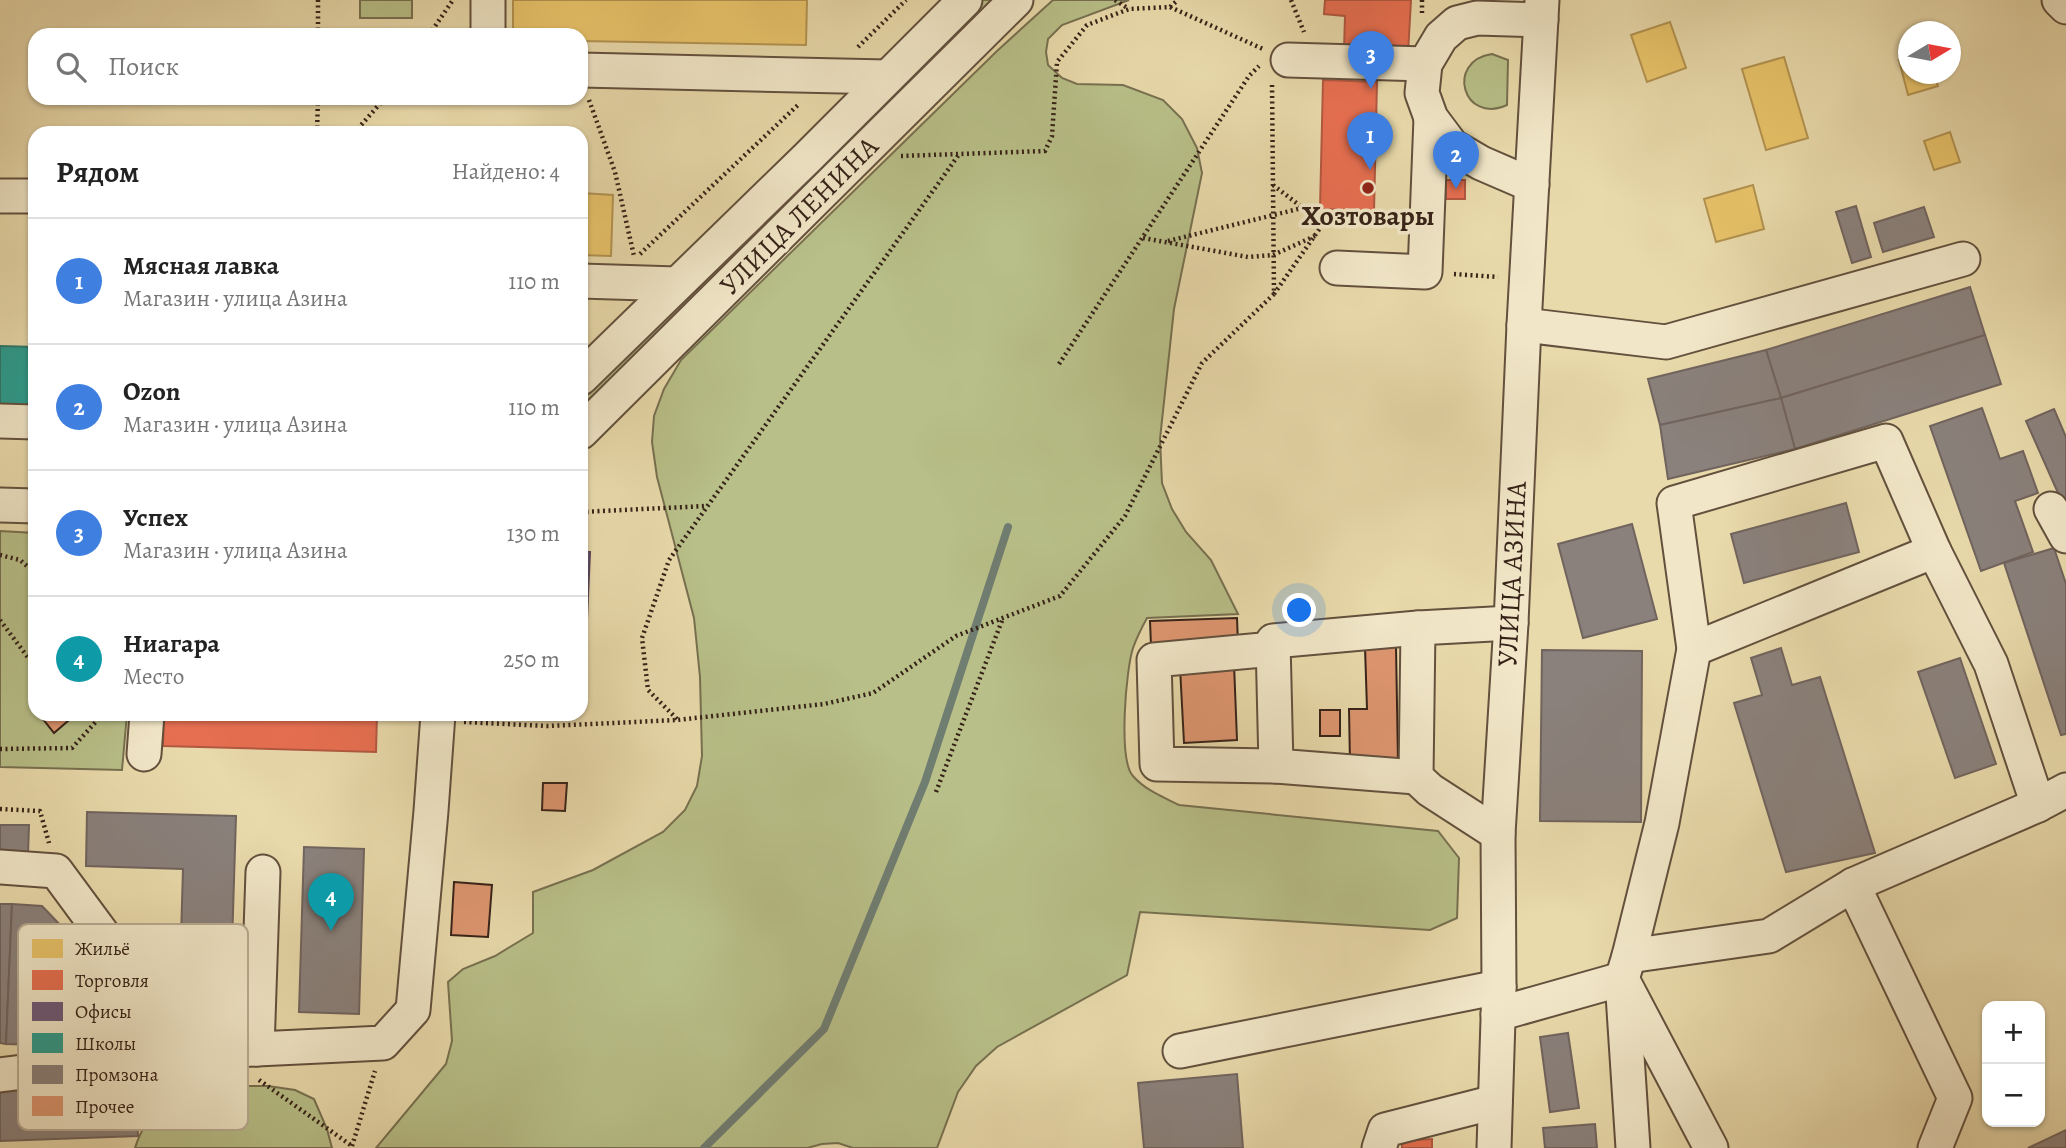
<!DOCTYPE html>
<html lang="ru">
<head>
<meta charset="utf-8">
<style>
	body { margin:0; font-family:Alegreya,serif; background:#f2f2f2; color:#222 }
	.controls { position:absolute; right:21px; bottom:21px; display:grid; overflow:hidden; border-radius:14px; box-shadow:0 2px 5px #0004 }
	.controls button { width:63px; height:63px; display:grid; place-items:center; padding:0; border:0; border-bottom:2px solid #e0e0e0; background:#fff; color:#222; font:35px sans-serif }
	.compass { position:absolute; left:1898px; top:21px; width:63px; height:63px; border-radius:50%; background:#fff; box-shadow:0 2px 5px #0004; rotate:80deg }
	.you { position:absolute; left:1300px; top:611px; width:24px; height:24px; margin:-18px; border:5px solid #fff; border-radius:50%; background:#1a73e8; box-shadow:0 0 0 10px #1a73e833 }
	.badge { display:grid; place-items:center; width:46px; height:46px; border-radius:50%; background:#8f2418; color:#fff; font-size:23px; font-weight:700 }
	.pin { position:absolute; translate:-50% -58px; filter:drop-shadow(0 2px 4px #0008) }
	.pin::after { content:''; position:absolute; top:37px; width:24px; height:21px; background:inherit; clip-path:polygon(0 0,100% 0,50% 100%) }
	.list { margin:0; padding:0; list-style:none }
	h2 { display:flex; justify-content:space-between; align-items:center; height:91px; margin:0; padding:0 28px; font-size:30px }
	h2 small { font-size:23px; font-weight:400; color:#767676 }
	.list li { display:grid; grid-template-columns:46px 1fr auto; gap:21px; align-items:center; box-sizing:border-box; height:126px; padding:0 28px; border-top:2px solid #e0e0e0 }
	.list b { display:block; font-size:26px; white-space:nowrap }
	.list p { margin:0; font-size:23px; white-space:nowrap; color:#767676 }
	.list em { font-size:23px; font-style:normal; color:#767676 }
	.icon { flex:none; width:38px; height:38px; fill:none; stroke:currentColor; stroke-width:2; stroke-linecap:round; stroke-linejoin:round }
	.map { position:relative; flex:none; width:2066px; height:1148px; overflow:hidden }
	.search { position:absolute; background:#fff; box-shadow:0 2px 5px #0004; left:28px; top:28px; width:560px; height:77px; display:flex; align-items:center; gap:18px; box-sizing:border-box; padding:0 24px; border-radius:21px; color:#767676; font-size:26px }
	.panel { position:absolute; background:#fff; box-shadow:0 2px 5px #0004; left:28px; top:126px; width:560px; height:595px; border-radius:21px }
	.map>svg:first-child { display:block }
	.green { fill:#b8bf88; stroke:#777050; stroke-width:2 }
	.homes { fill:#e9c46a; stroke:#b39351; stroke-width:2 }
	.shops { fill:#e76f51; stroke:#b25840; stroke-width:2 }
	.offices { fill:#6d597a; stroke:#5c485d; stroke-width:2 }
	.schools { fill:#2a9d8f; stroke:#2e786b; stroke-width:2 }
	.industry { fill:#8a817c; stroke:#71645e; stroke-width:2 }
	.lines { fill:none; stroke-linecap:round; stroke-linejoin:round }
	.stream { stroke:#707d71; stroke-width:8 }
	.building { fill:#de9670; stroke:#362218; stroke-width:2 }
	.minor-casing { stroke:#63503d; stroke-width:37 }
	.path { stroke:#362218; stroke-width:4.5; stroke-dasharray:2 3.5; stroke-linecap:butt }
	.minor { stroke:#f1e7c8; stroke-width:33 }
	.poi-dot { fill:#8f2418; stroke:#f1e7c8; stroke-width:2.5 }
	.labels { text-anchor:middle; dominant-baseline:central; stroke-width:7; stroke-linejoin:round; paint-order:stroke }
	.street-label { font-size:28px; fill:#362218; stroke:#f1e7c8 }
	.poi-label { font-size:28px; font-weight:bold; fill:#362218; stroke:#f1e7c8 }
	.key { fill:#f1e7c8; stroke:#b9ac93; stroke-width:2 }
	.key-label { font-size:19px; fill:#362218 }
</style>
</head>
<body>
<div class="map">
<svg width="2066" height="1148" viewBox="0 0 2066 1148">
	<rect width="100%" height="100%" fill="#e9daab"/>
	<filter id="stains"><feTurbulence type="fractalNoise" baseFrequency=".00286" numOctaves="4"/><feColorMatrix values="0 0 0 0 .2 0 0 0 0 .09 0 0 0 0 .02 0 0 0 .5 -.17"/></filter>
	<radialGradient id="worn" r=".72"><stop offset=".6" stop-color="#630" stop-opacity="0"/><stop offset="1" stop-color="#630" stop-opacity=".3"/></radialGradient>
	<!-- green -->
	<g class="green">
		<rect x="360" y="0" width="52" height="18"/>
		<polygon points="979,0 1005,0 581,417 581,392"/>
		<path d="M 1053,0 L 1129,0 L 1062,25 L 1048,39 L 1046,52 L 1048,65 L 1062,78 L 1077,84 L 1123,85 L 1163,100 L 1182,119 L 1197,148 L 1202,173 L 1174,309 L 1160,439 L 1162,483 L 1172,509 L 1186,532 L 1211,560 L 1238,614 L 1147,618 C 1142,627 1137,637 1133,648 C 1126,669 1118,760 1133,776 C 1145,790 1163,797 1179,805 L 1438,831 L 1459,858 L 1457,918 L 1430,930 L 1140,912 L 1127,975 L 997,1047 L 976,1066 L 958,1092 L 937,1148 L 853,1148 L 838,1143 L 822,1144 L 807,1148 L 376,1148 L 446,1064 L 452,1041 L 448,982 L 463,969 L 495,956 L 533,933 L 533,892 L 593,870 L 663,832 L 685,810 L 697,786 L 702,756 L 700,677 L 694,618 L 657,477 L 652,442 L 654,416 L 664,389 L 681,360 L 997,51 Z"/>
		<path d="M 1492,54 L 1508,60 L 1507,105 C 1463,125 1445,61 1492,54 Z"/>
		<polygon points="0,531 35,533 35,714 127,714 122,770 0,767"/>
		<path d="M 209,1086 L 268,1086 L 295,1090 L 314,1099 L 327,1129 L 332,1148 L 135,1148 C 147,1108 173,1100 209,1086 Z"/>
	</g>
	<!-- homes -->
	<g class="homes">
		<polygon points="513,0 807,0 806,45 581,41 581,35 513,35"/>
		<polygon points="1670,22 1686,68 1647,82 1631,35"/>
		<polygon points="1784,57 1808,138 1766,150 1742,69"/>
		<polygon points="1909,58 1909,74 1934,74 1938,86 1908,95 1899,60"/>
		<polygon points="1950,132 1960,162 1934,170 1924,141"/>
		<polygon points="1753,185 1764,229 1716,242 1704,199"/>
		<polygon points="581,193 613,195 611,256 581,255"/>
	</g>
	<!-- shops -->
	<g class="shops">
		<polygon points="1325,0 1411,0 1408,54 1344,50 1345,16 1324,14"/>
		<polygon points="1323,80 1377,82 1374,211 1320,209"/>
		<rect x="1446" y="180" width="19" height="19"/>
		<polygon points="164,714 377,714 376,752 163,746"/>
		<polygon points="1432,1139 1432,1148 1402,1148 1402,1141"/>
	</g>
	<!-- offices -->
	<polygon class="offices" points="581,552 590,552 583,709 581,709"/>
	<!-- schools -->
	<polygon class="schools" points="0,346 35,347 35,406 0,405"/>
	<!-- industry -->
	<g class="industry">
		<polygon points="1856,206 1871,257 1852,263 1836,212"/>
		<polygon points="1924,207 1934,237 1883,252 1874,223"/>
		<polygon points="1970,287 1985,335 1781,398 1766,350"/>
		<polygon points="1985,335 2001,384 1795,449 1781,398"/>
		<polygon points="1766,350 1781,398 1660,425 1648,379"/>
		<polygon points="1781,398 1795,449 1668,479 1660,425"/>
		<polygon points="1982,408 2000,459 2023,451 2038,493 2015,501 2033,552 1981,571 1930,426"/>
		<polygon points="2054,409 2066,437 2066,511 2026,421"/>
		<polygon points="1846,503 1859,552 1744,583 1731,534"/>
		<polygon points="1632,524 1657,619 1583,638 1558,544"/>
		<polygon points="2054,548 2066,584 2066,734 2061,735 2004,563"/>
		<polygon points="1781,648 1792,685 1820,677 1875,853 1786,872 1734,703 1762,695 1751,658"/>
		<polygon points="1542,650 1642,651 1641,822 1540,821"/>
		<polygon points="1960,658 1996,764 1955,778 1918,672"/>
		<polygon points="87,812 236,816 229,1041 178,1039 183,869 86,866"/>
		<polygon points="0,825 29,825 28,855 0,855"/>
		<polygon points="304,847 364,849 359,1014 299,1012"/>
		<polygon points="0,904 12,904 6,1044 0,1043"/>
		<polygon points="12,904 42,906 63,928 63,946 80,947 75,1046 6,1044"/>
		<polygon points="1568,1033 1579,1108 1550,1112 1540,1037"/>
		<polygon points="1237,1074 1243,1148 1144,1148 1138,1083"/>
		<polygon points="136,1083 138,1136 0,1141 0,1087"/>
		<polygon points="1595,1124 1597,1148 1545,1148 1543,1128"/>
		<polygon points="2066,1130 2066,1148 2028,1148"/>
	</g>
	<g class="lines">
		<!-- stream -->
		<polyline class="stream" points="704,1148 824,1029 925,782 1008,527"/>
	</g>
	<!-- building -->
	<g class="building">
		<polygon points="1237,618 1238,644 1151,646 1150,621"/>
		<polygon points="1396,646 1398,762 1350,763 1349,709 1367,709 1365,647"/>
		<polygon points="1234,664 1237,740 1184,743 1180,667"/>
		<rect x="1320" y="710" width="20" height="26"/>
		<polygon points="39,714 76,714 54,733"/>
		<polygon points="543,783 567,783 565,811 542,810"/>
		<polygon points="454,882 492,885 488,937 451,935"/>
	</g>
	<g class="lines">
		<defs>
			<g id="minor">
				<polyline points="2059,0 2066,7"/>
				<polyline points="488,35 488,0"/>
				<polyline points="1288,60 1425,64"/>
				<polyline points="581,70 887,77"/>
				<polyline points="1532,185 1481,163 1452,146 1431,118 1422,93 1425,64 1441,37 1457,23 1477,18 1541,20"/>
				<polyline points="0,196 35,196"/>
				<polyline points="1337,268 1425,272 1431,118"/>
				<polyline points="581,281 677,284"/>
				<polyline points="1524,325 1666,342 1963,259"/>
				<polyline points="581,378 807,158 965,0"/>
				<polyline points="0,421 35,422"/>
				<polyline points="581,432 1016,0"/>
				<polyline points="0,505 35,506"/>
				<polyline points="2051,509 2066,536"/>
				<polyline points="1273,649 1154,660 1157,764 1276,766"/>
				<polyline points="1694,649 1934,551"/>
				<polyline points="144,754 147,714"/>
				<polyline points="1416,777 1276,766 1273,641 1418,628"/>
				<polyline points="1498,834 1430,790 1416,777 1418,628 1511,623"/>
				<polyline points="0,867 56,871 132,974 177,1053 257,1049"/>
				<polyline points="263,872 257,1049 383,1043 413,1010 431,811 438,714"/>
				<polyline points="1853,885 1955,1098 1935,1148"/>
				<polyline points="1629,956 1769,936 1853,885 2038,805"/>
				<polyline points="1498,1014 1622,979 1711,1148"/>
				<polyline points="1180,1051 1499,987"/>
				<polyline points="0,1075 177,1053"/>
				<polyline points="1379,1148 1385,1130 1495,1102"/>
				<polyline points="1494,1148 1499,987 1498,834 1511,623 1524,325 1542,0"/>
				<polyline points="1633,1148 1622,979 1629,956 1662,823 1694,649 1674,503 1886,441 1934,551 1991,664 2038,805 2066,790"/>
			</g>
		</defs>
		<!-- minor casing -->
		<use href="#minor" class="minor-casing"/>
		<!-- path -->
		<g class="path">
			<polyline points="1115,0 1129,9"/>
			<polyline points="1291,0 1304,32"/>
			<polyline points="1170,7 1178,0"/>
			<polyline points="1422,13 1422,0"/>
			<polyline points="318,35 318,0"/>
			<polyline points="429,35 453,0"/>
			<polyline points="858,47 906,0"/>
			<polyline points="589,100 615,172 634,256"/>
			<polyline points="317,133 318,98"/>
			<polyline points="354,133 385,98"/>
			<polyline points="901,156 1045,151 1052,136 1057,62 1087,25 1129,9 1170,7 1263,49"/>
			<polyline points="1273,185 1303,208 1327,218 1398,219"/>
			<polyline points="1143,238 1248,257 1273,255 1315,236"/>
			<polyline points="1168,241 1302,208"/>
			<polyline points="640,254 799,104"/>
			<polyline points="1454,274 1498,277"/>
			<polyline points="1274,294 1327,218"/>
			<polyline points="1059,364 1249,76 1259,66"/>
			<polyline points="581,512 706,506"/>
			<polyline points="0,555 20,560 35,573"/>
			<polyline points="0,620 35,667"/>
			<polyline points="677,719 648,690 642,638 669,560 960,153"/>
			<polyline points="464,722 547,726 677,720 824,704 873,693 956,636 1060,596 1125,516 1202,363 1274,294 1272,82"/>
			<polyline points="0,749 72,748 103,714"/>
			<polyline points="936,792 1003,618"/>
			<polyline points="0,809 40,811 49,843"/>
			<polyline points="259,1080 352,1146"/>
			<polyline points="352,1146 375,1071"/>
		</g>
		<!-- minor -->
		<use href="#minor" class="minor"/>
	</g>
	<!-- markers -->
	<circle class="poi-dot" cx="1368" cy="188" r="7"/>
	<g class="labels">
		<!-- street labels -->
		<g class="street-label">
			<text transform="translate(799 216) rotate(-45)">УЛИЦА ЛЕНИНА</text>
			<text transform="translate(1512 574) rotate(-87)">УЛИЦА АЗИНА</text>
		</g>
		<!-- poi labels -->
		<g class="poi-label">
			<text x="1368" y="216">Хозтовары</text>
		</g>
	</g>
	<!-- legend -->
	<rect x="18" y="924" width="230" height="206" rx="10" class="key"/>
	<rect x="32" y="939" width="31" height="19" fill="#e9c46a"/>
	<rect x="32" y="970" width="31" height="20" fill="#e76f51"/>
	<rect x="32" y="1002" width="31" height="19" fill="#6d597a"/>
	<rect x="32" y="1033" width="31" height="20" fill="#2a9d8f"/>
	<rect x="32" y="1065" width="31" height="19" fill="#8a817c"/>
	<rect x="32" y="1096" width="31" height="20" fill="#de9670"/>
	<g class="key-label">
		<text x="75" y="955">Жильё</text>
		<text x="75" y="987">Торговля</text>
		<text x="75" y="1018">Офисы</text>
		<text x="75" y="1050">Школы</text>
		<text x="75" y="1081">Промзона</text>
		<text x="75" y="1113">Прочее</text>
	</g>
	<rect width="100%" height="100%" filter="url(#stains)"/>
	<rect width="100%" height="100%" fill="url(#worn)"/>
</svg>
<div class="controls">
<button>+</button>
<button>−</button>
</div>
<svg class="compass" viewBox="-18 -18 36 36"><path d="M0-13l5 13h-10z" fill="#e53935"/><path d="M0 13l5-13h-10z" fill="#767676"/></svg>
<div class="you"></div>
<div class="pin badge" style="left:1370px;top:170px;background:#3f7fe0">1</div>
<div class="pin badge" style="left:1456px;top:189px;background:#3f7fe0">2</div>
<div class="pin badge" style="left:1371px;top:89px;background:#3f7fe0">3</div>
<div class="pin badge" style="left:331px;top:931px;background:#0f9aa8">4</div>
<div class="search"><svg class="icon" aria-label="search" viewBox="0 0 24 24"><circle cx="10" cy="10" r="6"/><path d="M15 15l6 6"/></svg>Поиск</div>
<section class="panel">
<h2>Рядом<small>Найдено: 4</small></h2>
<ul class="list">
<li><span class="badge" style="background:#3f7fe0">1</span><div><b>Мясная лавка</b><p>Магазин · улица Азина</p></div><em>110 m</em></li>
<li><span class="badge" style="background:#3f7fe0">2</span><div><b>Ozon</b><p>Магазин · улица Азина</p></div><em>110 m</em></li>
<li><span class="badge" style="background:#3f7fe0">3</span><div><b>Успех</b><p>Магазин · улица Азина</p></div><em>130 m</em></li>
<li><span class="badge" style="background:#0f9aa8">4</span><div><b>Ниагара</b><p>Место</p></div><em>250 m</em></li>
</ul>
</section>
</div>
</body>
</html>
